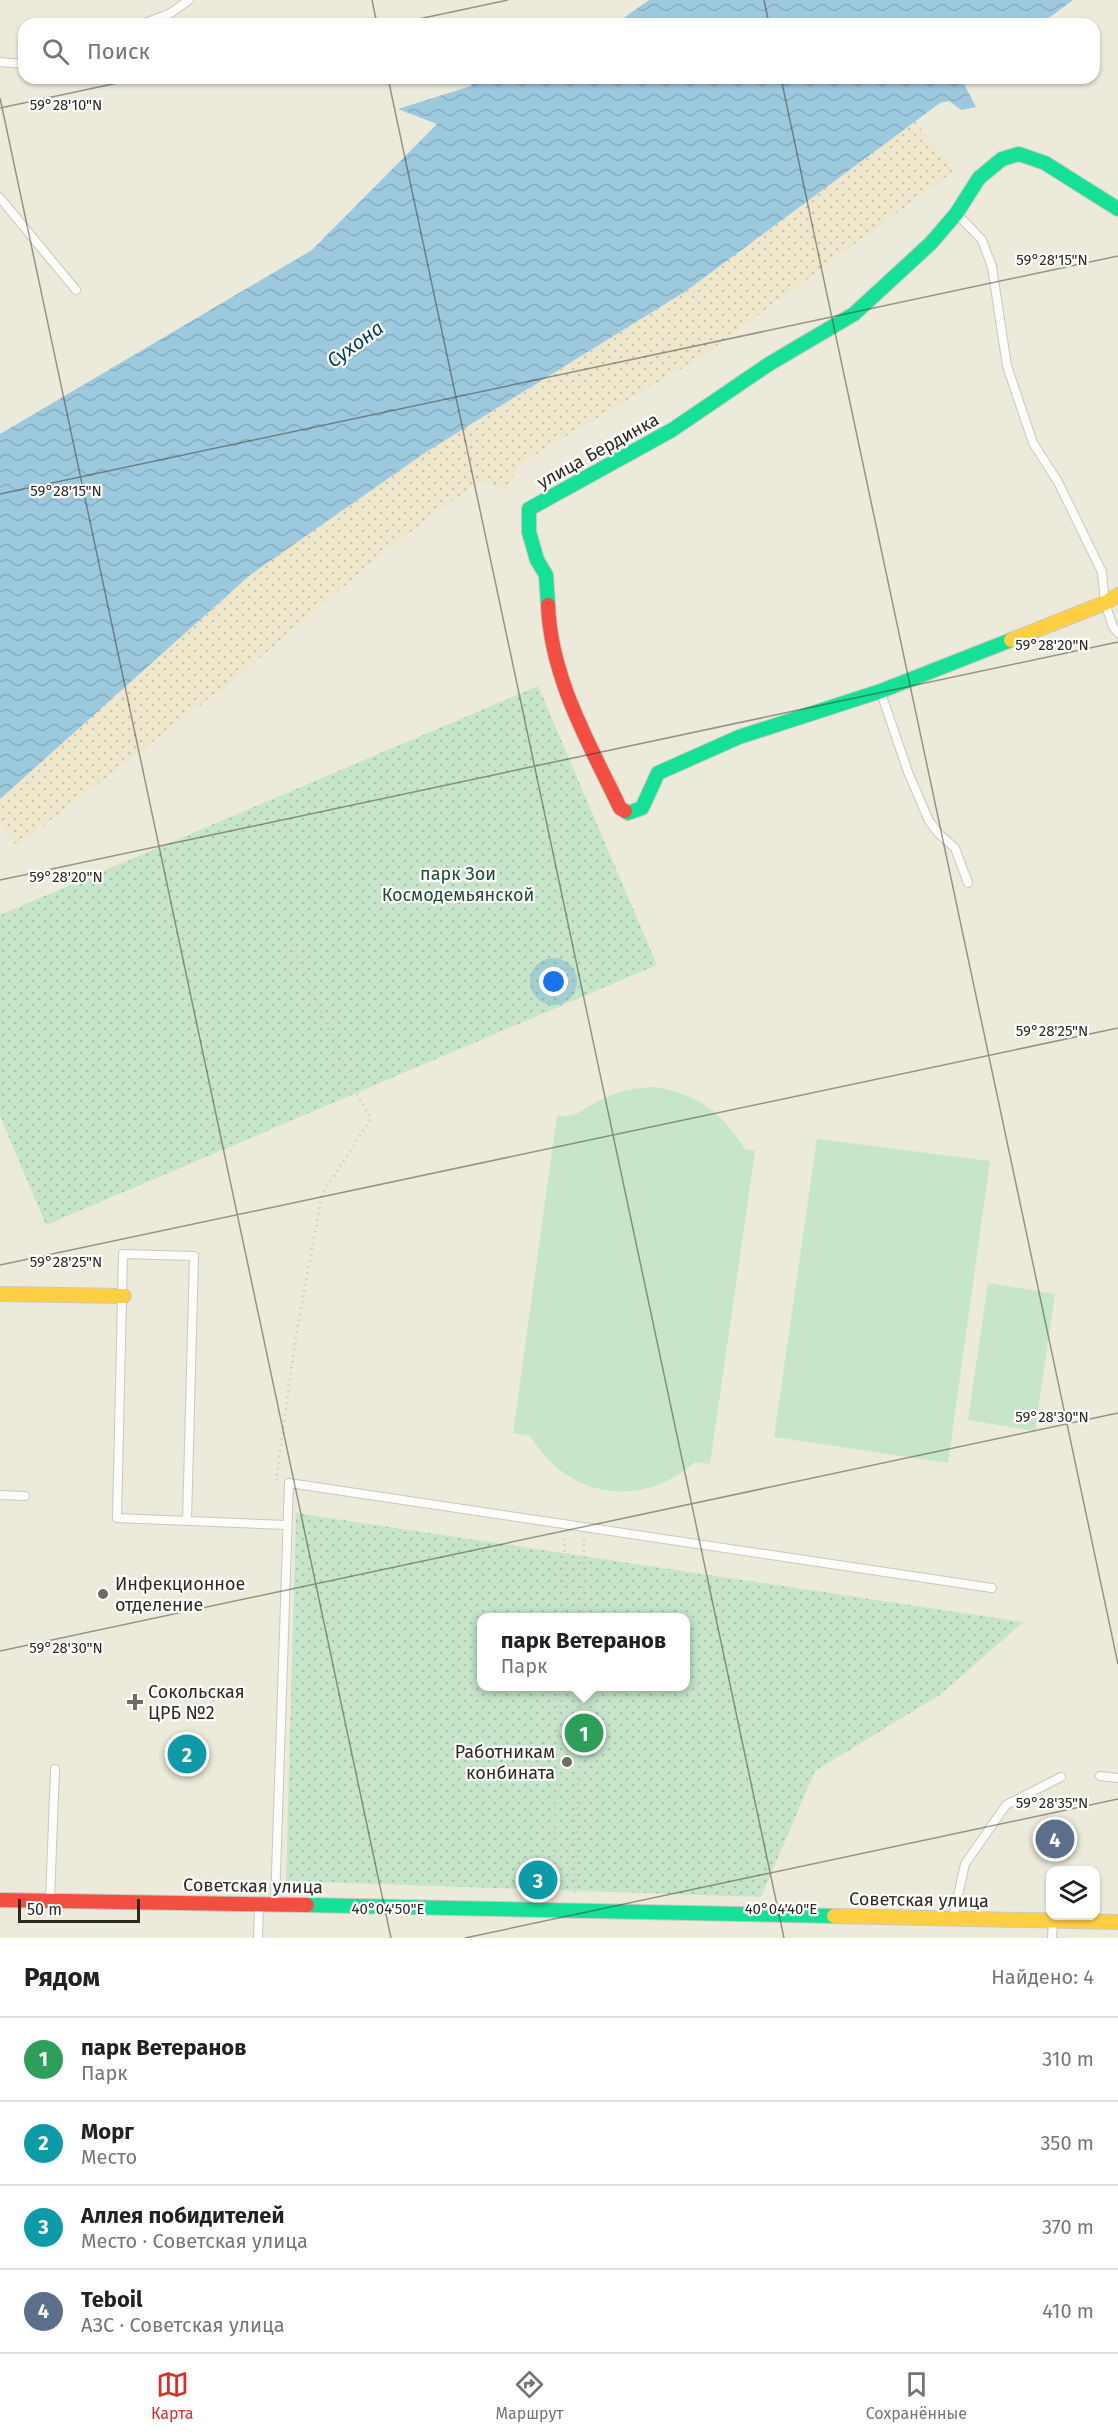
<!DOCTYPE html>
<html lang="ru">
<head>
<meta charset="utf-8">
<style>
	body { margin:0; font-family:"Fira Sans",sans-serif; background:#f6f6f6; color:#202124 }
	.controls { position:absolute; right:18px; bottom:18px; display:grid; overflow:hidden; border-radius:12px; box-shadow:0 2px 4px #0004 }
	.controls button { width:54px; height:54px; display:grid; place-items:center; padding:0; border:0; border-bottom:2px solid #e0e0e0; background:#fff; color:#202124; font:30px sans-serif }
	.scale { position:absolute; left:18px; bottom:15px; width:122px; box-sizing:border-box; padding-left:6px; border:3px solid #2c2a20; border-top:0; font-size:16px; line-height:21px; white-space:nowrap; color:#2c2a20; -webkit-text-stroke:4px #fff; paint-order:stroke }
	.you { position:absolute; left:554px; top:982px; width:21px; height:21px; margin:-15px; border:4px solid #fff; border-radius:50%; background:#1a73e8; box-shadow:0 0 0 9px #1a73e833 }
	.badge { display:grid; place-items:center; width:39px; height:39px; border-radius:50%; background:#d93025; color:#fff; font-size:20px; font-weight:700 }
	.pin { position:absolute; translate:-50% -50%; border:3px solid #fff; box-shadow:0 2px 6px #0006 }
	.popup { position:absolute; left:477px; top:1613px; width:213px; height:78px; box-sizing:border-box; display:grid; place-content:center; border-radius:12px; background:#fff; filter:drop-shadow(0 2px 4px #0005); font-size:20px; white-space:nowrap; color:#757577 }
	.popup b { font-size:22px; color:#202124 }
	.popup::after { content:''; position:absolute; left:50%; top:100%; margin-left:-12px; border:12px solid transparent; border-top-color:#fff }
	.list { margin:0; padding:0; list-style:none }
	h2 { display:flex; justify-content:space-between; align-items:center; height:78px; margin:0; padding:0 24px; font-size:26px }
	h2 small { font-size:20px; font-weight:400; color:#757577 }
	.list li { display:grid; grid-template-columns:39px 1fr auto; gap:18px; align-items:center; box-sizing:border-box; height:84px; padding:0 24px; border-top:2px solid #e0e0e0 }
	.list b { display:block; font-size:22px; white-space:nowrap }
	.list p { margin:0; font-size:20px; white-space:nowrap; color:#757577 }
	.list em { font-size:20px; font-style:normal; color:#757577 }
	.icon { flex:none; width:33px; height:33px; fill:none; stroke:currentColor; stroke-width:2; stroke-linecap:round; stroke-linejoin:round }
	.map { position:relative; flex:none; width:1118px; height:1938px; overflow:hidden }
	.search { position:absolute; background:#fff; box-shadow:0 2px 4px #0004; left:18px; right:18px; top:18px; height:66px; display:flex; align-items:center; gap:15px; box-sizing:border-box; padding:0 21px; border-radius:18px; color:#757577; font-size:22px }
	.sheet { height:414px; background:#fff }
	nav { display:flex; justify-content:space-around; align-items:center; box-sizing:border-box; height:84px; border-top:2px solid #e0e0e0; background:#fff; font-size:16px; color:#757577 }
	nav a { display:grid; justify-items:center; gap:3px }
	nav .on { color:#d93025 }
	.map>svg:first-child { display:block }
	.green { fill:#c6e5cb }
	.sand { fill:url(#sand-dots) }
	.park { fill:url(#park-dots); fill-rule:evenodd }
	.water { fill:url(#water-waves) }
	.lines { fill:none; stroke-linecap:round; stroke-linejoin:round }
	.lane-casing { stroke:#cac8bc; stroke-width:10 }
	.fast-casing { stroke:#cac8bc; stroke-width:16 }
	.slow-casing { stroke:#cac8bc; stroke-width:16 }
	.jam-casing { stroke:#cac8bc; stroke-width:16 }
	.path { stroke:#d1d0cc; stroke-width:3; stroke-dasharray:1.5 4.5; stroke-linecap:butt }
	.lane { stroke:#fcfcfa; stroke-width:8 }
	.fast { stroke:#16e098; stroke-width:14 }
	.slow { stroke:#ffcf43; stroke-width:14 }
	.jam { stroke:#f24e42; stroke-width:14 }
	.ticks { fill:none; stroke:#2c2a20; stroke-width:1.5; stroke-opacity:0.45 }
	.poi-dot { fill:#6f6d61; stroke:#fff; stroke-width:2 }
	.labels { text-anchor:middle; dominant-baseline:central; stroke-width:4.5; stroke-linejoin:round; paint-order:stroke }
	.street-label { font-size:18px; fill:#2c2a20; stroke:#fff }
	.park-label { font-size:18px; fill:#1b4c33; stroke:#fff }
	.poi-label { font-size:18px; fill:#2c2a20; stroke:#fff; text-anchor:start }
	.water-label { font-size:20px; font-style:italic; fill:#003a52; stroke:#fff }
	.ticks-label { font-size:15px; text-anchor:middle; fill:#2c2a20; stroke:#fff; stroke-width:4.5; stroke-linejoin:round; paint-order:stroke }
</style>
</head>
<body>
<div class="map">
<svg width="1118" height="1938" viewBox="0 0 1118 1938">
	<defs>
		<pattern id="sand-dots" width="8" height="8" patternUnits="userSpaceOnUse" patternTransform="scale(1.5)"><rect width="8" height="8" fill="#eee7cc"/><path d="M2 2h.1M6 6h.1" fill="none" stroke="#ccc6af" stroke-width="1.8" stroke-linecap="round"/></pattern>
		<pattern id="park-dots" width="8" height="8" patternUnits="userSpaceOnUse" patternTransform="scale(1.5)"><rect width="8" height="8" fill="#c6e5cb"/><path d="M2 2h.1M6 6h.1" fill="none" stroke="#aac5ae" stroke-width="1.8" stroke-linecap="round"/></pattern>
		<pattern id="water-waves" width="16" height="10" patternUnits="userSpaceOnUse" patternTransform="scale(1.5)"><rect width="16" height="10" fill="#9cc9de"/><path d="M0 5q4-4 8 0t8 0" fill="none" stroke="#87adbe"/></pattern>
	</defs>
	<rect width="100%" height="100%" fill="#eceadb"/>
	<!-- green -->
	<g class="green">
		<path d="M 654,1087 C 697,1093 722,1113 745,1149 L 755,1151 L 710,1464 L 695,1462 C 641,1510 568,1498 530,1436 L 513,1433 L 557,1116 C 580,1117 580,1110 600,1100 C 618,1091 634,1088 654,1087 Z"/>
		<polygon points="817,1139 990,1161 948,1463 774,1437"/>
		<polygon points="988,1283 1055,1294 1035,1431 968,1420"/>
	</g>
	<!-- sand -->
	<polygon class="sand" points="915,121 954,171 703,356 519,464 506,490 480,481 394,544 241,674 17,846 0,822 0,799 250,575 426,452 686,291"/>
	<!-- park -->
	<g class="park">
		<polygon points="538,686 657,965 46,1225 0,1116 0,915"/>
		<path d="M 296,1513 L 1023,1622 L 941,1694 L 815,1771 L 761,1897 L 286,1881 ZM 482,1618 L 686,1618 L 686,1686 L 482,1686 Z"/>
	</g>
	<!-- water -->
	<g class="water">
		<polygon points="649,0 1073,0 1050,17 1029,24 615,24"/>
		<polygon points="473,78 531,78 533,82 539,78 961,78 976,107 961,110 949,101 940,103 686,291 426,452 250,575 0,799 0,434 312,250 437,124 398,109 471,86"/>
	</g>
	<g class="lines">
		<defs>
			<g id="lane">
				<polyline points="142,24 169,14 189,0"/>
				<polyline points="0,62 24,64"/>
				<polyline points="0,198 76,290"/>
				<polyline points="958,215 982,240 992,267 1007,366 1033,443 1058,482 1102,572 1105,603 1113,627 1118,633"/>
				<polyline points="881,693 908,772 929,821 939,834 955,848 968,883"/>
				<polyline points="0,1495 25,1496"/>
				<polyline points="187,1521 194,1256 123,1254 117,1518 287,1525"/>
				<polyline points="1100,1776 1118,1778"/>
				<polyline points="50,1900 55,1769"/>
				<polyline points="275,1902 289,1483 992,1588"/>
				<polyline points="953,1918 965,1864 1006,1805 1061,1777"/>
				<polyline points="258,1938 259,1905"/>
				<polyline points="1052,1938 1053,1921"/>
			</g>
			<g id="fast">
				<polyline points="548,605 546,575 537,560 529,532 529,509 672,430 769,364 854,314 931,243 956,214 979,178 1002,159 1019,154 1045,163 1118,209"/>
				<polyline points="625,811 628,813 642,808 658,773 739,737 881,691 1011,640"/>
				<polyline points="307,1905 834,1916"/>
			</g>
			<g id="slow">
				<polyline points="1011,640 1105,603 1118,595"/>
				<polyline points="0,1294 124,1296"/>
				<polyline points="834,1916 1118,1922"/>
			</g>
			<g id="jam">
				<path d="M 548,605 C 551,679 589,743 620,808 L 625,811"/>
				<polyline points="0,1900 307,1905"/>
			</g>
		</defs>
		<!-- lane casing -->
		<use href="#lane" class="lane-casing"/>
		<!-- fast casing -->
		<use href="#fast" class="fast-casing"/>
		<!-- slow casing -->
		<use href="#slow" class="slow-casing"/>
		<!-- jam casing -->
		<use href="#jam" class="jam-casing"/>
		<!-- path -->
		<g class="path">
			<polyline points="278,1480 276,1479 296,1336 322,1194 371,1119 356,1092 292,944"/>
			<polyline points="562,1618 565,1535"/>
			<polyline points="582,1618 584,1538"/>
			<polyline points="552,1893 560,1686"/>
			<polyline points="575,1893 580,1686"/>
		</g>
		<!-- lane -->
		<use href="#lane" class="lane"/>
		<!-- fast -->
		<use href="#fast" class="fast"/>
		<!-- slow -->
		<use href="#slow" class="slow"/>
		<!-- jam -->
		<use href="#jam" class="jam"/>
	</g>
	<!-- ticks -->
	<path class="ticks" d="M 372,0 L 377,24M 764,0 L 769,24M 395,24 L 508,0M 388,78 L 784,1938M 781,78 L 1118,1664M 0,98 L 391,1938M 0,108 L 141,78M 0,494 L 1118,256M 0,880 L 1118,642M 0,1265 L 1118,1028M 0,1651 L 1118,1413M 465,1938 L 1118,1799"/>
	<!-- markers -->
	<g class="poi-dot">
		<circle cx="103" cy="1594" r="6"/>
		<path d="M132 1693h6v6h6v6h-6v6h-6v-6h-6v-6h6z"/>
		<circle cx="567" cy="1762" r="6"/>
	</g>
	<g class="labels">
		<!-- street labels -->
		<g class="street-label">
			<text transform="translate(598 451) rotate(-29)">улица Бердинка</text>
			<text transform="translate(253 1886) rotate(1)">Советская улица</text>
			<text transform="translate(919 1900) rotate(1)">Советская улица</text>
		</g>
		<!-- park labels -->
		<g class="park-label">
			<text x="458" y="874">парк Зои<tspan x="458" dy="21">Космодемьянской</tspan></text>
		</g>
		<!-- poi labels -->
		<g class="poi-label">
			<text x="115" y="1584">Инфекционное<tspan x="115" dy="21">отделение</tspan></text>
			<text x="148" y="1692">Сокольская<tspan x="148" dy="21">ЦРБ №2</tspan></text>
			<text x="555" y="1752" text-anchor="end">Работникам<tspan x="555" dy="21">конбината</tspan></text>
		</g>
		<!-- water labels -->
		<g class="water-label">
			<text transform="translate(355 344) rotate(-36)">Сухона</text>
		</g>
	</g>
	<g class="ticks-label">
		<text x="66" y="110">59°28'10"N</text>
		<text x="1052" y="265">59°28'15"N</text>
		<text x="66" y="496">59°28'15"N</text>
		<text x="1052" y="650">59°28'20"N</text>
		<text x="66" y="882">59°28'20"N</text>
		<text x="1052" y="1036">59°28'25"N</text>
		<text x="66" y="1267">59°28'25"N</text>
		<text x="1052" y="1422">59°28'30"N</text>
		<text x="66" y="1653">59°28'30"N</text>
		<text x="1052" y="1808">59°28'35"N</text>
		<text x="388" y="1914">40°04'50"E</text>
		<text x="781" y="1914">40°04'40"E</text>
	</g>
</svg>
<div class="controls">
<button><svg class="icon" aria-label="layers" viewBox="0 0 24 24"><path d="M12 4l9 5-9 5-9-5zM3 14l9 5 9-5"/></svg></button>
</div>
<div class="scale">50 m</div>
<div class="you"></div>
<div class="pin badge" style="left:584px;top:1733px;background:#2e9e5b">1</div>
<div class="popup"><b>парк Ветеранов</b>Парк</div>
<div class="pin badge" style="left:187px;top:1754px;background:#0f9aa8">2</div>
<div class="pin badge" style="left:538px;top:1880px;background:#0f9aa8">3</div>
<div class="pin badge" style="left:1055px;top:1839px;background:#5c6f8a">4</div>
<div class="search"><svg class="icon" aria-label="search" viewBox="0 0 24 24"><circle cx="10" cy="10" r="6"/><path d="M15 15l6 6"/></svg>Поиск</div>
</div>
<section class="sheet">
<h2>Рядом<small>Найдено: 4</small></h2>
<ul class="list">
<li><span class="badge" style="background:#2e9e5b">1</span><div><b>парк Ветеранов</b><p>Парк</p></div><em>310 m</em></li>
<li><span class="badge" style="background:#0f9aa8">2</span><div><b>Морг</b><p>Место</p></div><em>350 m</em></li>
<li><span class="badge" style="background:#0f9aa8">3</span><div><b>Аллея побидителей</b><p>Место · Советская улица</p></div><em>370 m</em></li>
<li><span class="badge" style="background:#5c6f8a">4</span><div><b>Teboil</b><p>АЗС · Советская улица</p></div><em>410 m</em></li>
</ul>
</section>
<nav>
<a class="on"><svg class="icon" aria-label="map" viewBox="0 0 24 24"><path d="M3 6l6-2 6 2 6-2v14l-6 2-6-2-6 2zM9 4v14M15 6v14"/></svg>Карта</a>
<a><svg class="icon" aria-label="directions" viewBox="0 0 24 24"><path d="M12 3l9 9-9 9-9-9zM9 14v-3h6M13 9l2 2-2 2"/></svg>Маршрут</a>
<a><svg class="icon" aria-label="saved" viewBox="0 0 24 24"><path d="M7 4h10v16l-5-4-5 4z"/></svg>Сохранённые</a>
</nav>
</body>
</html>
